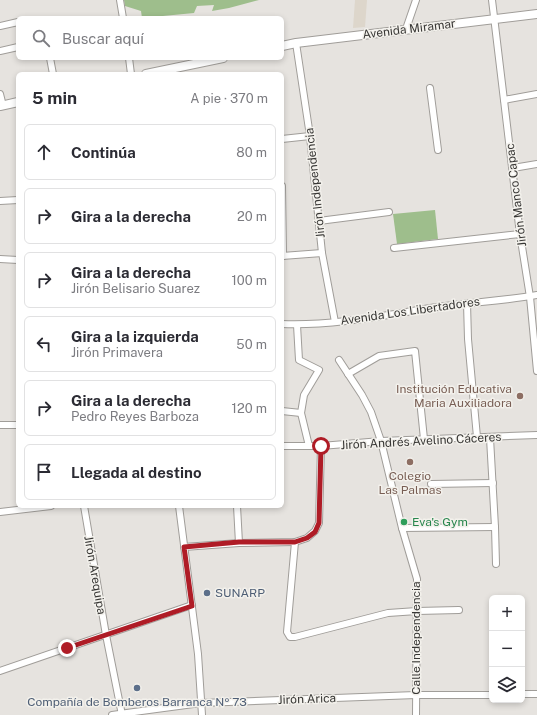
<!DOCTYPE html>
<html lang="es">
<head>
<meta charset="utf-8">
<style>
	body { margin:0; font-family:"Public Sans",sans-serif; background:#f7f7f7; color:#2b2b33 }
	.controls { position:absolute; right:12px; bottom:12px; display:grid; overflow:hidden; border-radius:6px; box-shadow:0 2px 6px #0003 }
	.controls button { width:36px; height:36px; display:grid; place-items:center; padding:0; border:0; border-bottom:1px solid #e1e1e2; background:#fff; color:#2b2b33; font:20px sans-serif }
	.stop { position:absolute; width:12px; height:12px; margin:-9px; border:3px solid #af1c26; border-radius:50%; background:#fff }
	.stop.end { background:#af1c26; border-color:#fff; box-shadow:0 1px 4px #0008 }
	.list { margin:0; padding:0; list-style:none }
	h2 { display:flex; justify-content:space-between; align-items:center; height:52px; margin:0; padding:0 16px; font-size:17px }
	h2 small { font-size:13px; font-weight:400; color:#7c7c81 }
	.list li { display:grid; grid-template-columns:26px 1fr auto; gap:12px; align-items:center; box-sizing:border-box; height:56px; margin:0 8px 8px; padding:0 8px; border:1px solid #e1e1e2; border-radius:6px }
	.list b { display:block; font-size:15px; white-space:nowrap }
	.list p { margin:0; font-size:13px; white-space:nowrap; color:#7c7c81 }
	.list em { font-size:13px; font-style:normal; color:#7c7c81 }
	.icon { flex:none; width:22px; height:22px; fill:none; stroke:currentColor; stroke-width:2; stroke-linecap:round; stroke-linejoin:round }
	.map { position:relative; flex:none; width:537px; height:715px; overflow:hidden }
	.search { position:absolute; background:#fff; box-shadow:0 2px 6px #0003; left:16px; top:16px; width:268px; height:44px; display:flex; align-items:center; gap:10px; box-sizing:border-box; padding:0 14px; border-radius:6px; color:#7c7c81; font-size:15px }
	.panel { position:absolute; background:#fff; box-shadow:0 2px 6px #0003; left:16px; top:72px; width:268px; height:436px; border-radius:6px }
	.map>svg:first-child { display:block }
	.built { fill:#ddd6cb }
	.green { fill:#9ebe8c }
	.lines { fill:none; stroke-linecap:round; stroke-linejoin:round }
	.street-casing { stroke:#a09d99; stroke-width:8 }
	.secondary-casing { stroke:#a09d99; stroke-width:10 }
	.street { stroke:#fff; stroke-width:6 }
	.secondary { stroke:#fff; stroke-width:8 }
	.route { stroke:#af1c26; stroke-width:5 }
	.education-dot { fill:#8d6e63; stroke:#f3f1ec; stroke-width:1.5 }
	.leisure-dot { fill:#2e9e5b; stroke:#f3f1ec; stroke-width:1.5 }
	.service-dot { fill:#5c6f8a; stroke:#f3f1ec; stroke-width:1.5 }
	.labels { text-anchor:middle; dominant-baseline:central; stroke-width:3; stroke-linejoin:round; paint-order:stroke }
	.street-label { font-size:12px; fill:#383735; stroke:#f3f1ec }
	.education-label { font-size:12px; fill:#785e54; stroke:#f3f1ec; text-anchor:end }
	.leisure-label { font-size:12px; fill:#27864d; stroke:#f3f1ec; text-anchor:start }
	.service-label { font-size:12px; fill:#4e5e75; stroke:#f3f1ec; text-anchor:start }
</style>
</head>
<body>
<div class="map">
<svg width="537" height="715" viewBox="0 0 537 715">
	<rect width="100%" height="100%" fill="#e6e3df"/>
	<!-- built -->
	<polygon class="built" points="355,0 367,0 365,27 353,28"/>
	<!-- green -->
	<g class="green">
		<polygon points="124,0 259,0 229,8 212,11 214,5 197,6 194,13 142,18 141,11 125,6"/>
		<polygon points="435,210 438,239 397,244 393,214"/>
	</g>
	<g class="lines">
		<defs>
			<g id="street">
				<polyline points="120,0 123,18"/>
				<polyline points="492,0 520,234 530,297 537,371"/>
				<polyline points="0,26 18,22"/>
				<polyline points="406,29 416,0"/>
				<polyline points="296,43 310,136 322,253 335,322"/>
				<polyline points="0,51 18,47"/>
				<polyline points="50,58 53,74"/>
				<polyline points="129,58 131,74"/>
				<polyline points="430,88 438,150"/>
				<polyline points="0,94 3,106"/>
				<polyline points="504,100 537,94"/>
				<polyline points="282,139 310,136"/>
				<polyline points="513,168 537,164"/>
				<polyline points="282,186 283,256"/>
				<polyline points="0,201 18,200"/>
				<polyline points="319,221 389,212"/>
				<polyline points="394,248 520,234"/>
				<polyline points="282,256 322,253"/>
				<polyline points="0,259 18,260"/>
				<polyline points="467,303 468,339 477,437"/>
				<path d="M 282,324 C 334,326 386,315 437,307 C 470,302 504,301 537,295"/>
				<polyline points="297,325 299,360 319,370 304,395 301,413 309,446"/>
				<polyline points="339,360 362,395 371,412 381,441 402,528 417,579 416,715"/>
				<polyline points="348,374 379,356 415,351 424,439"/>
				<polyline points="282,411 301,413"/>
				<polyline points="0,425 18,425"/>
				<polyline points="490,438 495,527 496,564"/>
				<polyline points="282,446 321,446 381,441 537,435"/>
				<polyline points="431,484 493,483"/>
				<polyline points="84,506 106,635 122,715"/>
				<polyline points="179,506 198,654 202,715"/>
				<polyline points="237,506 239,543"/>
				<polyline points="0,512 51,506"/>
				<polyline points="402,528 495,527"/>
				<polyline points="295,542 287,632 290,637 295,637 388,613 417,611 459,610"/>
				<polyline points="184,547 239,543 295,542 307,538 315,531 319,523 321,446"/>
				<polyline points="0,671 192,605"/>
				<polyline points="522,694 537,694"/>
				<polyline points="112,715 201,703 416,695 492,695"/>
			</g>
			<g id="secondary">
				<polyline points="282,46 296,43 537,14"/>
				<polyline points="146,74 223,58"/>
				<polyline points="0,106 18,102"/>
			</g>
		</defs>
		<!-- street casing -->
		<use href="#street" class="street-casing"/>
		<!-- secondary casing -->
		<use href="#secondary" class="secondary-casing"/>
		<!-- street -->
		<use href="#street" class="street"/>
		<!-- secondary -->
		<use href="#secondary" class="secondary"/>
	</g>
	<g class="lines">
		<!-- route -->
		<polyline class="route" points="67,648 192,606 184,547 239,542 295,542 307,538 315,532 319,523 321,446"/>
	</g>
	<!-- markers -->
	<g class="education-dot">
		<circle cx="520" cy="396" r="4"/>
		<circle cx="410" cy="462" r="4"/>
	</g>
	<circle class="leisure-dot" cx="404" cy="522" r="4"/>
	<g class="service-dot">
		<circle cx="207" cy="593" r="4"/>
		<circle cx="137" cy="688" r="4"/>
	</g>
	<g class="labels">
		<!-- street labels -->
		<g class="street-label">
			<text transform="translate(409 29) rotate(-7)">Avenida Miramar</text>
			<text transform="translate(315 183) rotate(-96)">Jirón Independencia</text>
			<text transform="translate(516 195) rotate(-97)">Jirón Manco Capac</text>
			<text transform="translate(410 311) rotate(-8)">Avenida Los Libertadores</text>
			<text transform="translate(421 441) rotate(-3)">Jirón Andrés Avelino Cáceres</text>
			<text transform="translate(95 575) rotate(80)">Jirón Arequipa</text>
			<text transform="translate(416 638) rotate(-90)">Calle Independencia</text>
			<text transform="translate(307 699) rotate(-2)">Jirón Arica</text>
		</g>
		<!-- education labels -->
		<g class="education-label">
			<text x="512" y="389">Institución Educativa<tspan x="512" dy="14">Maria Auxiliadora</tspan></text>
			<text x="410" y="476" text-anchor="middle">Colegio<tspan x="410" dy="14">Las Palmas</tspan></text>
		</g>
		<!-- leisure labels -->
		<g class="leisure-label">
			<text x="412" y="522">Eva's Gym</text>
		</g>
		<!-- service labels -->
		<g class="service-label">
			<text x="215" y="593">SUNARP</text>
			<text x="137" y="702" text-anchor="middle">Compañía de Bomberos Barranca Nº 73</text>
		</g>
	</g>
</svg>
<div class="controls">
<button>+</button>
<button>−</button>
<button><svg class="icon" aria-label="layers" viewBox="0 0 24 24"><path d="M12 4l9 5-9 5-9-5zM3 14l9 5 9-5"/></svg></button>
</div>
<div class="stop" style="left:321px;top:446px"></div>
<div class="stop end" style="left:67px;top:648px"></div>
<div class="search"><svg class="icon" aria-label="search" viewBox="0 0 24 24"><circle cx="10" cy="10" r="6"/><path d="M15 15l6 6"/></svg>Buscar aquí</div>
<section class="panel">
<h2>5 min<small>A pie · 370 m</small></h2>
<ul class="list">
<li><svg class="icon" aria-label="ahead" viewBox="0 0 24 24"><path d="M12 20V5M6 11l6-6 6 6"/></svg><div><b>Continúa</b></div><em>80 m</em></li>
<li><svg class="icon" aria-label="right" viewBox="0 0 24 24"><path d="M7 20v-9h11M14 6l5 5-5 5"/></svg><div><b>Gira a la derecha</b></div><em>20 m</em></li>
<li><svg class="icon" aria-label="right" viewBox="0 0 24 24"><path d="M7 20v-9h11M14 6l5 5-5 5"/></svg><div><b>Gira a la derecha</b><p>Jirón Belisario Suarez</p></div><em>100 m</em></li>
<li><svg class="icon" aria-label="left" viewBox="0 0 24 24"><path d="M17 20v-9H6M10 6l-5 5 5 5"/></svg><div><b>Gira a la izquierda</b><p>Jirón Primavera</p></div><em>50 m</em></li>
<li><svg class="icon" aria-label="right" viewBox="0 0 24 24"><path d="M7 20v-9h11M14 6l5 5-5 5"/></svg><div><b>Gira a la derecha</b><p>Pedro Reyes Barboza</p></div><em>120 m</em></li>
<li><svg class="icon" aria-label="arrive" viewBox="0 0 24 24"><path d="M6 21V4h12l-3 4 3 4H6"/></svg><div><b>Llegada al destino</b></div></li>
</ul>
</section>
</div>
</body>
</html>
